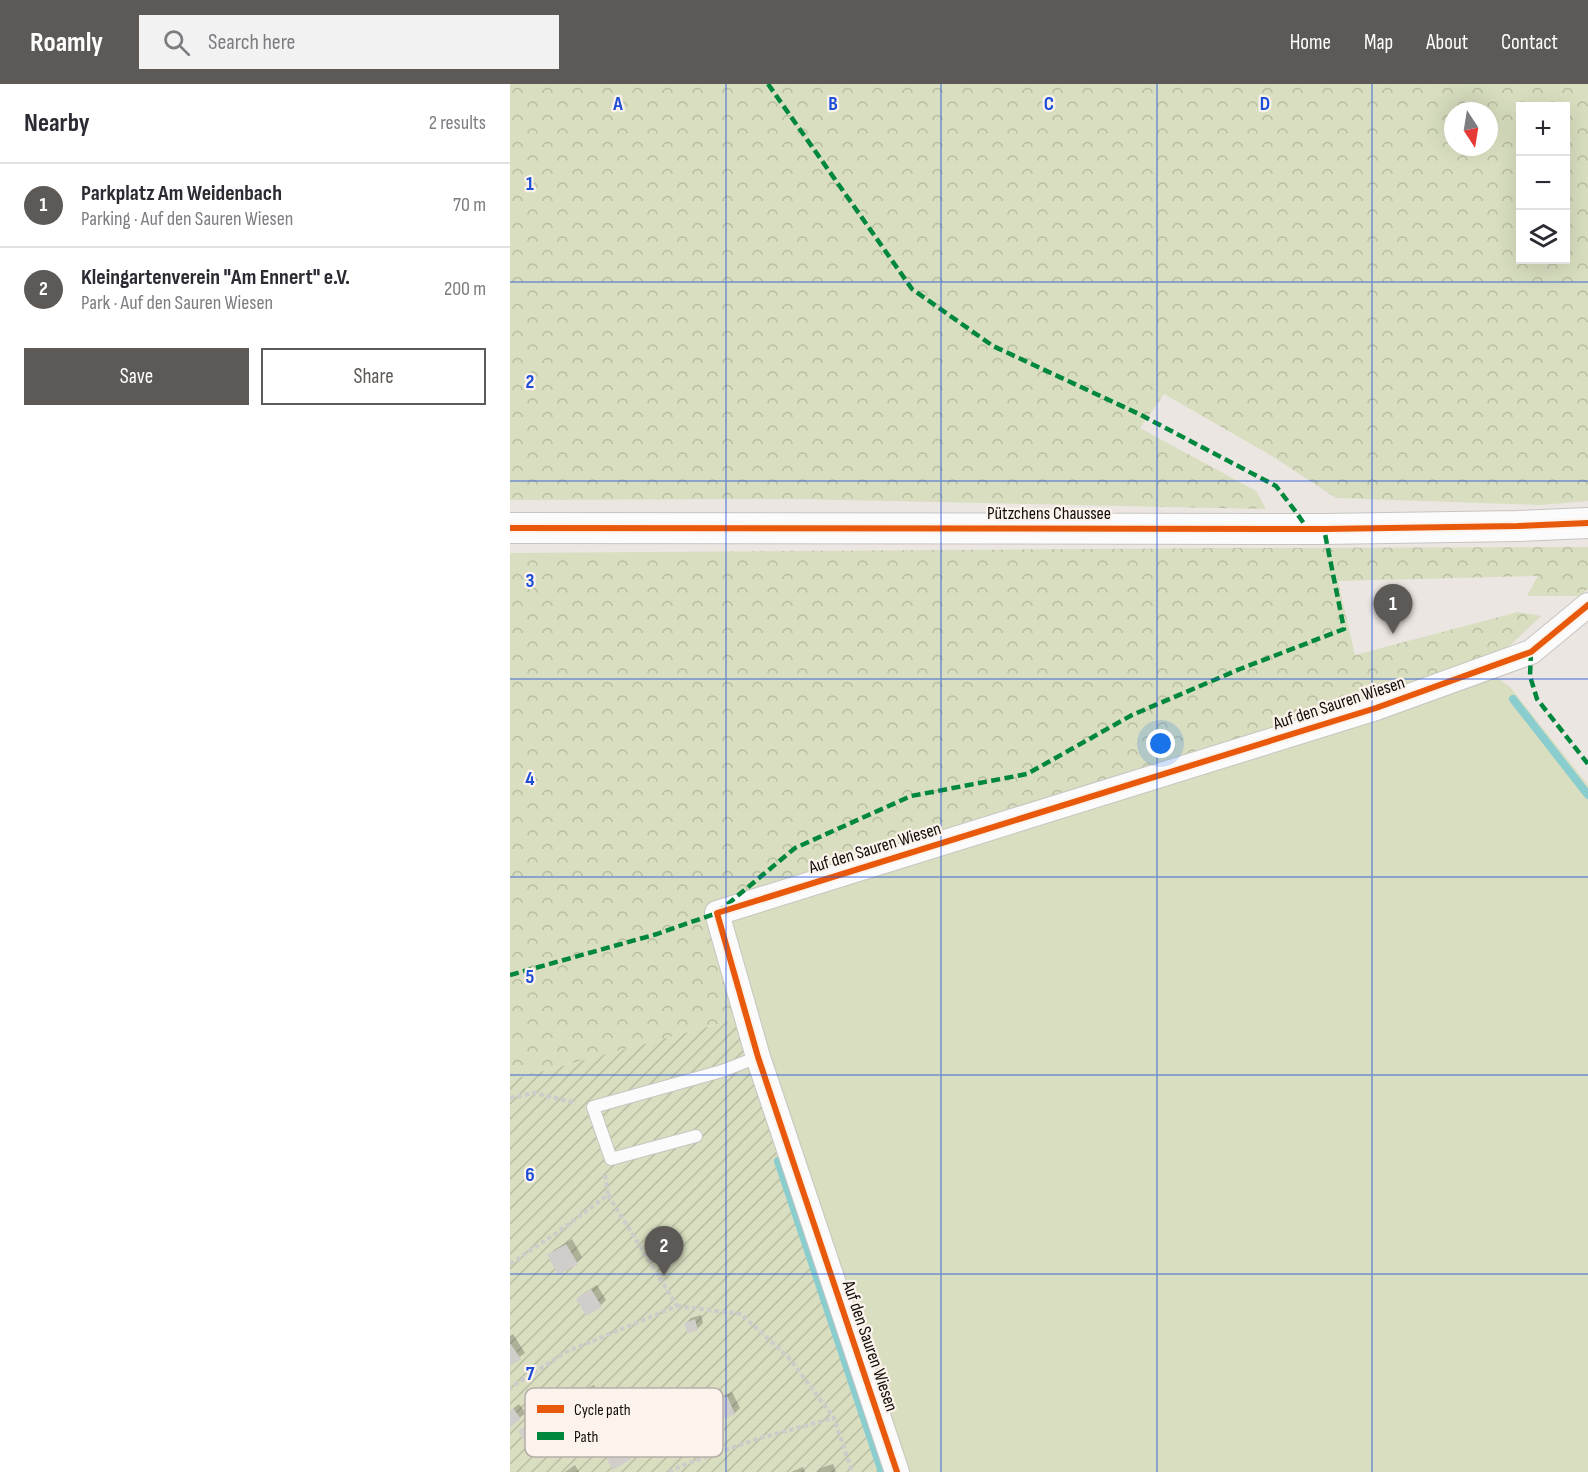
<!DOCTYPE html>
<html lang="en">
<head>
<meta charset="utf-8">
<style>
	body { margin:0; font-family:"Sofia Sans Condensed",sans-serif; background:#f2f2f3; color:#2b2b33 }
	.controls { position:absolute; right:18px; top:18px; display:grid; overflow:hidden; border-radius:0px; box-shadow:0 6px 24px #0002 }
	.controls button { width:54px; height:54px; display:grid; place-items:center; padding:0; border:0; border-bottom:2px solid #e1e1e2; background:#fff; color:#2b2b33; font:30px sans-serif }
	.compass { position:absolute; left:934px; top:18px; width:54px; height:54px; border-radius:50%; background:#fff; box-shadow:0 6px 24px #0002; rotate:168deg }
	.you { position:absolute; left:651px; top:660px; width:21px; height:21px; margin:-15px; border:4px solid #fff; border-radius:50%; background:#1a73e8; box-shadow:0 0 0 9px #1a73e833 }
	.badge { display:grid; place-items:center; width:39px; height:39px; border-radius:50%; background:#5d5956; color:#fff; font-size:20px; font-weight:700 }
	.pin { position:absolute; translate:-50% -50px; filter:drop-shadow(0 2px 3px #0008) }
	.pin::after { content:''; position:absolute; top:32px; width:21px; height:18px; background:inherit; clip-path:polygon(0 0,100% 0,50% 100%) }
	.list { margin:0; padding:0; list-style:none }
	h2 { display:flex; justify-content:space-between; align-items:center; height:78px; margin:0; padding:0 24px; font-size:26px }
	h2 small { font-size:20px; font-weight:400; color:#7c7c81 }
	.list li { display:grid; grid-template-columns:39px 1fr auto; gap:18px; align-items:center; box-sizing:border-box; height:84px; padding:0 24px; border-top:2px solid #e1e1e2 }
	.list b { display:block; font-size:22px; white-space:nowrap }
	.list p { margin:0; font-size:20px; white-space:nowrap; color:#7c7c81 }
	.list em { font-size:20px; font-style:normal; color:#7c7c81 }
	.actions { display:flex; gap:12px; padding:18px 24px }
	.actions a { flex:1; padding:14px 0; border:2px solid #5d5956; border-radius:0px; text-align:center; font-size:21px; color:#5d5956 }
	.actions .main { background:#5d5956; color:#fff }
	.icon { flex:none; width:33px; height:33px; fill:none; stroke:currentColor; stroke-width:2; stroke-linecap:round; stroke-linejoin:round }
	.map { position:relative; flex:none; width:1078px; height:1388px; overflow:hidden }
	header { display:flex; align-items:center; gap:36px; box-sizing:border-box; height:84px; padding:0 30px; background:#5d5956; color:#fff }
	header strong { font-size:28px }
	nav { display:flex; gap:33px; margin-inline-start:auto; font-size:21px }
	.search { width:420px; height:54px; background:#f2f2f3; display:flex; align-items:center; gap:15px; box-sizing:border-box; padding:0 21px; border-radius:0px; color:#7c7c81; font-size:22px }
	main { display:flex }
	aside { flex:1; background:#fff }
	.map>svg:first-child { display:block }
	.grass { fill:#d8debf }
	.forest { fill:url(#forest-crowns); fill-rule:evenodd }
	.garden { fill:url(#garden-furrows) }
	.shadow { fill:#0003 }
	.lines { fill:none; stroke-linecap:round; stroke-linejoin:round }
	.stream { stroke:#8acdce; stroke-width:8 }
	.building { fill:#d1cdca }
	.service-casing { stroke:#c8c4c1; stroke-width:14 }
	.minor-casing { stroke:#c8c4c1; stroke-width:26 }
	.tertiary-casing { stroke:#c8c4c1; stroke-width:32 }
	.path { stroke:#cdccca; stroke-width:4; stroke-dasharray:4.5 3; stroke-linecap:butt }
	.service { stroke:#fcfbfb; stroke-width:12 }
	.minor { stroke:#fcfbfb; stroke-width:24 }
	.tertiary { stroke:#fcfbfb; stroke-width:30 }
	.quiet { stroke:#00873e; stroke-width:4.5; stroke-dasharray:9 4.5; stroke-linecap:butt }
	.cycleway-casing { stroke:#fcf3ec; stroke-width:10 }
	.cycleway { stroke:#e8590c; stroke-width:6 }
	.grid { fill:none; stroke:#1d4ed8; stroke-width:1.5; stroke-opacity:0.55 }
	.labels { text-anchor:middle; dominant-baseline:central; stroke-width:4.5; stroke-linejoin:round; paint-order:stroke }
	.street-label { font-size:18px; fill:#100d0a; stroke:#fcf3ec }
	.key { fill:#fcf3ec; stroke:#b5aea8; stroke-width:1.5 }
	.key-label { font-size:16px; fill:#100d0a }
	.grid-label { font-size:20px; text-anchor:middle; font-weight:bold; fill:#1d4ed8; stroke:#fcf3ec; stroke-width:4.5; stroke-linejoin:round; paint-order:stroke }
</style>
</head>
<body>
<header>
<strong>Roamly</strong>
<div class="search"><svg class="icon" aria-label="search" viewBox="0 0 24 24"><circle cx="10" cy="10" r="6"/><path d="M15 15l6 6"/></svg>Search here</div>
<nav><a>Home</a><a>Map</a><a>About</a><a>Contact</a></nav>
</header>
<main>
<aside>
<h2>Nearby<small>2 results</small></h2>
<ul class="list">
<li><span class="badge">1</span><div><b>Parkplatz Am Weidenbach</b><p>Parking · Auf den Sauren Wiesen</p></div><em>70 m</em></li>
<li><span class="badge">2</span><div><b>Kleingartenverein &quot;Am Ennert&quot; e.V.</b><p>Park · Auf den Sauren Wiesen</p></div><em>200 m</em></li>
</ul>
<div class="actions"><a class="main">Save</a><a>Share</a></div>
</aside>
<div class="map">
<svg width="1078" height="1388" viewBox="0 0 1078 1388">
	<defs>
		<pattern id="forest-crowns" width="20" height="18" patternUnits="userSpaceOnUse" patternTransform="scale(1.5)"><rect width="20" height="18" fill="#d8debf"/><path d="M2 6a3 3 0 1 1 6 0M12 15a3 3 0 1 1 6 0" fill="none" stroke="#b8bda3"/></pattern>
		<pattern id="garden-furrows" width="10" height="10" patternUnits="userSpaceOnUse" patternTransform="scale(1.5)"><rect width="10" height="10" fill="#d8debf"/><path d="M-1 1l2-2M0 10L10 0M9 11l2-2" fill="none" stroke="#b8bda3"/></pattern>
	</defs>
	<rect width="100%" height="100%" fill="#ebe6e2"/>
	<!-- grass -->
	<polygon class="grass" points="985,592 1001,604 1078,701 1078,1388 397,1388 211,831"/>
	<!-- forest -->
	<g class="forest">
		<path d="M 0,0 L 1078,0 L 1078,417 L 1031,421 L 826,414 L 762,372 L 654,310 L 630,344 L 746,407 L 756,425 L 288,415 L 0,416 ZM 1011,22 L 1056,22 L 1056,176 L 1011,176 ZM 943,27 L 979,27 L 979,63 L 943,63 Z"/>
		<polygon points="1078,463 1078,505 1069,512 1017,512 1028,492 828,497 845,571 1008,528 1031,532 985,576 204,826 227,935 0,996 0,469 725,464"/>
	</g>
	<!-- garden -->
	<polygon class="garden" points="227,935 369,1388 0,1388 0,996"/>
	<!-- shadow -->
	<g class="shadow">
		<polygon points="62,1155 72,1173 67,1178 39,1171 44,1166"/>
		<polygon points="87,1201 96,1216 91,1221 67,1215 73,1210"/>
		<polygon points="191,1231 193,1239 188,1244 178,1247 176,1239 181,1234"/>
		<polygon points="3,1250 15,1269 0,1280 0,1252"/>
		<polygon points="84,1301 88,1308 97,1303 101,1311 96,1316 64,1313 69,1308"/>
		<polygon points="222,1308 230,1324 225,1329 209,1336 201,1320 206,1315"/>
		<polygon points="9,1320 16,1329 0,1341 0,1327"/>
		<polygon points="119,1357 126,1369 120,1374 103,1384 97,1372 102,1367"/>
		<polygon points="323,1380 326,1388 307,1388 311,1384"/>
		<polygon points="65,1381 69,1388 55,1388"/>
		<polygon points="293,1383 295,1388 281,1388"/>
	</g>
	<g class="lines">
		<!-- stream -->
		<g class="stream">
			<polyline points="1003,615 1078,711"/>
			<polyline points="268,1077 372,1388"/>
		</g>
	</g>
	<!-- building -->
	<g class="building">
		<polygon points="56,1160 68,1180 48,1191 37,1171"/>
		<polygon points="81,1205 92,1223 76,1232 66,1215"/>
		<polygon points="185,1235 188,1246 177,1249 174,1239"/>
		<polygon points="0,1259 11,1275 0,1282"/>
		<polygon points="217,1312 225,1330 208,1338 199,1320"/>
		<polygon points="3,1324 11,1335 0,1343 0,1327"/>
		<polygon points="33,1329 45,1346 20,1364 8,1347"/>
		<polygon points="114,1361 121,1375 103,1386 95,1372"/>
	</g>
	<g class="lines">
		<defs>
			<polyline id="service" points="186,1052 101,1075 83,1023 212,987 248,973"/>
			<polyline id="minor" points="387,1388 248,973 207,829 866,624 1021,568 1078,521"/>
			<polyline id="tertiary" points="0,444 814,445 1008,442 1078,439"/>
		</defs>
		<!-- service casing -->
		<use href="#service" class="service-casing"/>
		<!-- minor casing -->
		<use href="#minor" class="minor-casing"/>
		<!-- tertiary casing -->
		<use href="#tertiary" class="tertiary-casing"/>
		<!-- path -->
		<g class="path">
			<polyline points="0,1014 24,1009 66,1019"/>
			<polyline points="95,1091 98,1111"/>
			<polyline points="0,1180 48,1148 98,1111 167,1222 56,1268 0,1304"/>
			<polyline points="167,1222 231,1230 279,1274 324,1334 342,1388"/>
			<polyline points="159,1388 171,1382 247,1355 324,1334"/>
		</g>
		<!-- service -->
		<use href="#service" class="service"/>
		<!-- minor -->
		<use href="#minor" class="minor"/>
		<!-- tertiary -->
		<use href="#tertiary" class="tertiary"/>
		<!-- quiet -->
		<g class="quiet">
			<polyline points="258,0 402,205 483,262 629,330 766,402 786,428 797,444"/>
			<polyline points="1021,568 1020,592 1027,615 1078,680"/>
			<polyline points="0,891 147,850 207,829 285,764 401,712 517,690 622,631 730,585 834,545 814,445"/>
		</g>
		<defs>
			<g id="cycleway">
				<polyline points="0,444 814,445 1008,442 1078,439"/>
				<polyline points="387,1388 248,973 207,829 866,624 1021,568 1078,521"/>
			</g>
		</defs>
		<!-- cycleway casing -->
		<use href="#cycleway" class="cycleway-casing"/>
		<!-- cycleway -->
		<use href="#cycleway" class="cycleway"/>
	</g>
	<!-- grid -->
	<path class="grid" d="M 216,0 L 216,1388M 431,0 L 431,1388M 647,0 L 647,1388M 862,0 L 862,1388M 0,198 L 1078,198M 0,397 L 1078,397M 0,595 L 1078,595M 0,793 L 1078,793M 0,991 L 1078,991M 0,1190 L 1078,1190"/>
	<g class="labels">
		<!-- street labels -->
		<g class="street-label">
			<text x="539" y="429">Pützchens Chaussee</text>
			<text transform="translate(829 619) rotate(-18)">Auf den Sauren Wiesen</text>
			<text transform="translate(365 764) rotate(-17)">Auf den Sauren Wiesen</text>
			<text transform="translate(360 1262) rotate(71)">Auf den Sauren Wiesen</text>
		</g>
	</g>
	<!-- legend -->
	<rect x="15" y="1304" width="198" height="69" rx="9" class="key"/>
	<rect x="27" y="1321" width="27" height="8" fill="#e8590c"/>
	<rect x="27" y="1348" width="27" height="8" fill="#00873e"/>
	<g class="key-label">
		<text x="64" y="1331">Cycle path</text>
		<text x="64" y="1358">Path</text>
	</g>
	<g class="grid-label">
		<text x="108" y="26">A</text>
		<text x="323" y="26">B</text>
		<text x="539" y="26">C</text>
		<text x="755" y="26">D</text>
		<text x="20" y="106">1</text>
		<text x="20" y="304">2</text>
		<text x="20" y="503">3</text>
		<text x="20" y="701">4</text>
		<text x="20" y="899">5</text>
		<text x="20" y="1097">6</text>
		<text x="20" y="1296">7</text>
	</g>
</svg>
<div class="controls">
<button>+</button>
<button>−</button>
<button><svg class="icon" aria-label="layers" viewBox="0 0 24 24"><path d="M12 4l9 5-9 5-9-5zM3 14l9 5 9-5"/></svg></button>
</div>
<svg class="compass" viewBox="-18 -18 36 36"><path d="M0-13l5 13h-10z" fill="#e53935"/><path d="M0 13l5-13h-10z" fill="#7c7c81"/></svg>
<div class="you"></div>
<div class="pin badge" style="left:883px;top:550px">1</div>
<div class="pin badge" style="left:154px;top:1192px">2</div>
</div>
</main>
</body>
</html>
